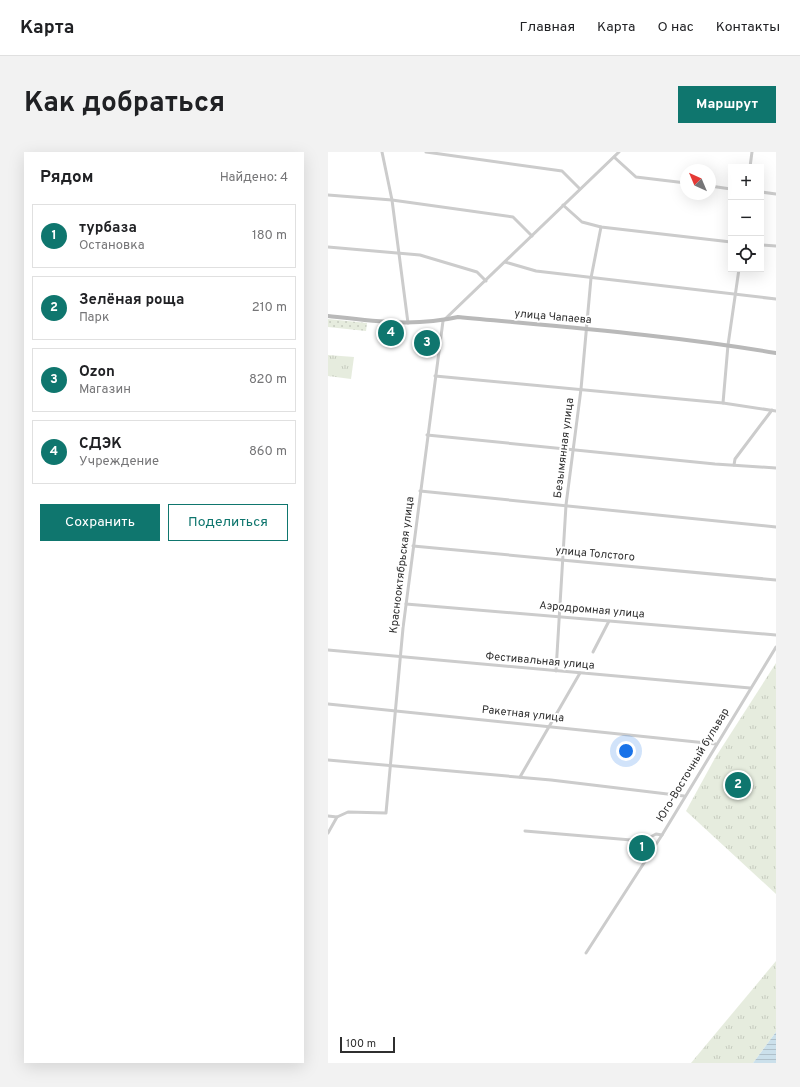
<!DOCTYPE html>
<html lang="ru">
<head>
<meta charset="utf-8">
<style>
	body { margin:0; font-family:Overpass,sans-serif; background:#f2f2f2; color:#202124 }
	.controls { position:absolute; right:12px; top:12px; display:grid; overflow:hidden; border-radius:0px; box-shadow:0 4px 16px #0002 }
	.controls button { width:36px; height:36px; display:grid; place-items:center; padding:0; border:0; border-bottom:1px solid #e0e0e0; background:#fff; color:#202124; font:20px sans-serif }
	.compass { position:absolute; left:352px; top:12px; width:36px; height:36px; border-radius:50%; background:#fff; box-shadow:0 4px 16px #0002; rotate:316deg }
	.scale { position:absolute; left:12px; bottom:10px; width:55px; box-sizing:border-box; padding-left:4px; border:2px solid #2f2f2f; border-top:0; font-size:11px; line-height:14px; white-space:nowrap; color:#2f2f2f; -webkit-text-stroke:3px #fff; paint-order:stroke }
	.you { position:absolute; left:298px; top:599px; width:14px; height:14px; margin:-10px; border:3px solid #fff; border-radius:50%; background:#1a73e8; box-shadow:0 0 0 6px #1a73e833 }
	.badge { display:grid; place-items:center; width:26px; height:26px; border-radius:50%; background:#0f766e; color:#fff; font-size:13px; font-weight:700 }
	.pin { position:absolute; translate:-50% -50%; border:2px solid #fff; box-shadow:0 1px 4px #0006 }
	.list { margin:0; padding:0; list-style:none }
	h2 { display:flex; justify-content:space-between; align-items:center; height:52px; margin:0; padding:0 16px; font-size:17px }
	h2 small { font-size:13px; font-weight:400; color:#757577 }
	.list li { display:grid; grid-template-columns:26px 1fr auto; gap:12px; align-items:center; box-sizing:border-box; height:64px; margin:0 8px 8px; padding:0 8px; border:1px solid #e0e0e0; border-radius:0px }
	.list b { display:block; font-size:15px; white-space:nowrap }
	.list p { margin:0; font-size:13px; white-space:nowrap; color:#757577 }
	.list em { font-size:13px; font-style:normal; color:#757577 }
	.actions { display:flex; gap:8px; padding:12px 16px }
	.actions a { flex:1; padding:9px 0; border:1px solid #0f766e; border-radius:0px; text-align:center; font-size:14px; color:#0f766e }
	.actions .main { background:#0f766e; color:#fff }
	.icon { flex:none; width:22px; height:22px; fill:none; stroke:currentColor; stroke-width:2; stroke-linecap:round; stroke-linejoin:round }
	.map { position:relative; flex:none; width:448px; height:911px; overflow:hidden; border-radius:0px }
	header { display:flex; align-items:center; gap:24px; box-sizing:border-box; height:56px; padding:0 20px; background:#fff; border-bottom:1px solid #e0e0e0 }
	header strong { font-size:19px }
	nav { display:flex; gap:22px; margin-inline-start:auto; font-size:14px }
	.intro { display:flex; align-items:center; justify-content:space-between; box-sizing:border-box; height:96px; padding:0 24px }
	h1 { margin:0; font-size:28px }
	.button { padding:10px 18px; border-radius:0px; background:#0f766e; color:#fff; font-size:14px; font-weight:700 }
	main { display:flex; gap:24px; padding:0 24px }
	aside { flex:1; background:#fff; border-radius:0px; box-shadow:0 4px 16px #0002 }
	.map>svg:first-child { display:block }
	.grass { fill:url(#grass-dots) }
	.park { fill:url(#park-tufts) }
	.water { fill:url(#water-rules) }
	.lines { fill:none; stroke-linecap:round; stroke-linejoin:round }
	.minor { stroke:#ccc; stroke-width:3 }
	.secondary { stroke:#b9b9b9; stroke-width:4 }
	.labels { text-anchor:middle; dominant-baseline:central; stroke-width:4; stroke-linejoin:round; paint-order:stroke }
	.street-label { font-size:11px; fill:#2f2f2f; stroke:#fff }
</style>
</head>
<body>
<header>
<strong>Карта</strong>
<nav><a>Главная</a><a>Карта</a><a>О нас</a><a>Контакты</a></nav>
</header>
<div class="intro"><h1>Как добраться</h1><a class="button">Маршрут</a></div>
<main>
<aside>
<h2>Рядом<small>Найдено: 4</small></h2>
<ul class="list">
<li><span class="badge">1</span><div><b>турбаза</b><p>Остановка</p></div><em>180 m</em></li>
<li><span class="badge">2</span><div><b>Зелёная роща</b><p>Парк</p></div><em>210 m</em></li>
<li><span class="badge">3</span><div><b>Ozon</b><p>Магазин</p></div><em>820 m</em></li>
<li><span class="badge">4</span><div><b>СДЭК</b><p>Учреждение</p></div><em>860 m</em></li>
</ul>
<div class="actions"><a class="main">Сохранить</a><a>Поделиться</a></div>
</aside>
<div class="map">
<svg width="448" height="911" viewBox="0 0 448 911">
	<defs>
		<pattern id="grass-dots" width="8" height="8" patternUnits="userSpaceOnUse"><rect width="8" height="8" fill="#e6ecde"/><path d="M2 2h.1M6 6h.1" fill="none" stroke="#c6cbbf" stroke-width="1.8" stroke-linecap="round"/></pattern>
		<pattern id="park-tufts" width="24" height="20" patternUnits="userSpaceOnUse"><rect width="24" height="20" fill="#e6ecde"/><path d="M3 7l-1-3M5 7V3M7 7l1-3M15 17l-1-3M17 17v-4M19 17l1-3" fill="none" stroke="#c6cbbf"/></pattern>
		<pattern id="water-rules" width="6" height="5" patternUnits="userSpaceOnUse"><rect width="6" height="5" fill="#cbe0eb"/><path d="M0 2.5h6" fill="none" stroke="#afc0ca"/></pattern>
	</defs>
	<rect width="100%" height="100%" fill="#fff"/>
	<!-- grass -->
	<polygon class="grass" points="0,167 39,171 38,179 0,175"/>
	<!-- park -->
	<g class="park">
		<polygon points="0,203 26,205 23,227 0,224"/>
		<polygon points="448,511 448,742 358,659 387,606"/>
		<polygon points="448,809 448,880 425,911 363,911"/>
	</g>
	<!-- water -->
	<polygon class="water" points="448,880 448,911 425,911"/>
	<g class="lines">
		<!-- minor -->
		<g class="minor">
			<polyline points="54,0 64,48 80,171"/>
			<polyline points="98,0 234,19 252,37"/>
			<polyline points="286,5 308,25 358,31"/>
			<polyline points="422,15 424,0"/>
			<polyline points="382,34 403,37"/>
			<polyline points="433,40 448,42"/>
			<polyline points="0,43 64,48 185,65 204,84"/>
			<polyline points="235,53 254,70 273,75 403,90"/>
			<polyline points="433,93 448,94"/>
			<polyline points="0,95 92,103 149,120 158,129"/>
			<polyline points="177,110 208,119 448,147"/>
			<polyline points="107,224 395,251 448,259"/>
			<polyline points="395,251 400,193 411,117"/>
			<polyline points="99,283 387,312 448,316"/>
			<polyline points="406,313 407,307 444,258"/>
			<polyline points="92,339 448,375"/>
			<polyline points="85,394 448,428"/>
			<polyline points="78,452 448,483"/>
			<polyline points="0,498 422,536"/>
			<polyline points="265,500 281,469"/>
			<polyline points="228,519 238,353 253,237 263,126 273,75"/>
			<polyline points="0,552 388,592"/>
			<polyline points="0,608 223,628 356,644"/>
			<polyline points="192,625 252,521"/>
			<polyline points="0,664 9,665 20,660 58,661 75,476 115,169 291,0"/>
			<polyline points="197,679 315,689 328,682 334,683"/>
			<polyline points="0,681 9,665"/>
			<polyline points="315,689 322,701"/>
			<polyline points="258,801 334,683 448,495"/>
		</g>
		<!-- secondary -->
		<path class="secondary" d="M 0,164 C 44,169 86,175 130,165 C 236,175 343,183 448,201"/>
	</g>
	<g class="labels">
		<!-- street labels -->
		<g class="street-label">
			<text transform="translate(225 165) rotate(5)">улица Чапаева</text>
			<text transform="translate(236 296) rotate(-83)">Безымянная улица</text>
			<text transform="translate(267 402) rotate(5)">улица Толстого</text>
			<text transform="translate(74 413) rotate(-83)">Краснооктябрьская улица</text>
			<text transform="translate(264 458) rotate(5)">Аэродромная улица</text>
			<text transform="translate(212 509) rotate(5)">Фестивальная улица</text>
			<text transform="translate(195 562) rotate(6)">Ракетная улица</text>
			<text transform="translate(365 613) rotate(-59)">Юго-Восточный бульвар</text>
		</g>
	</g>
</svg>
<div class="controls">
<button>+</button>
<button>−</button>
<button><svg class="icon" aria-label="locate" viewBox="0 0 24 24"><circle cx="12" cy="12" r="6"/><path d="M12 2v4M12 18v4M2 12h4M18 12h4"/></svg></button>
</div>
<svg class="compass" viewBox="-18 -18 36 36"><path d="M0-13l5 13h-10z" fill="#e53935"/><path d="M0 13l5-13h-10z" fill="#757577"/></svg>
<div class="scale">100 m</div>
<div class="you"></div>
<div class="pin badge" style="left:314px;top:696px">1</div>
<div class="pin badge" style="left:410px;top:633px">2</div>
<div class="pin badge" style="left:99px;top:191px">3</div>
<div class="pin badge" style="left:63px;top:181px">4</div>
</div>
</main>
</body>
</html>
